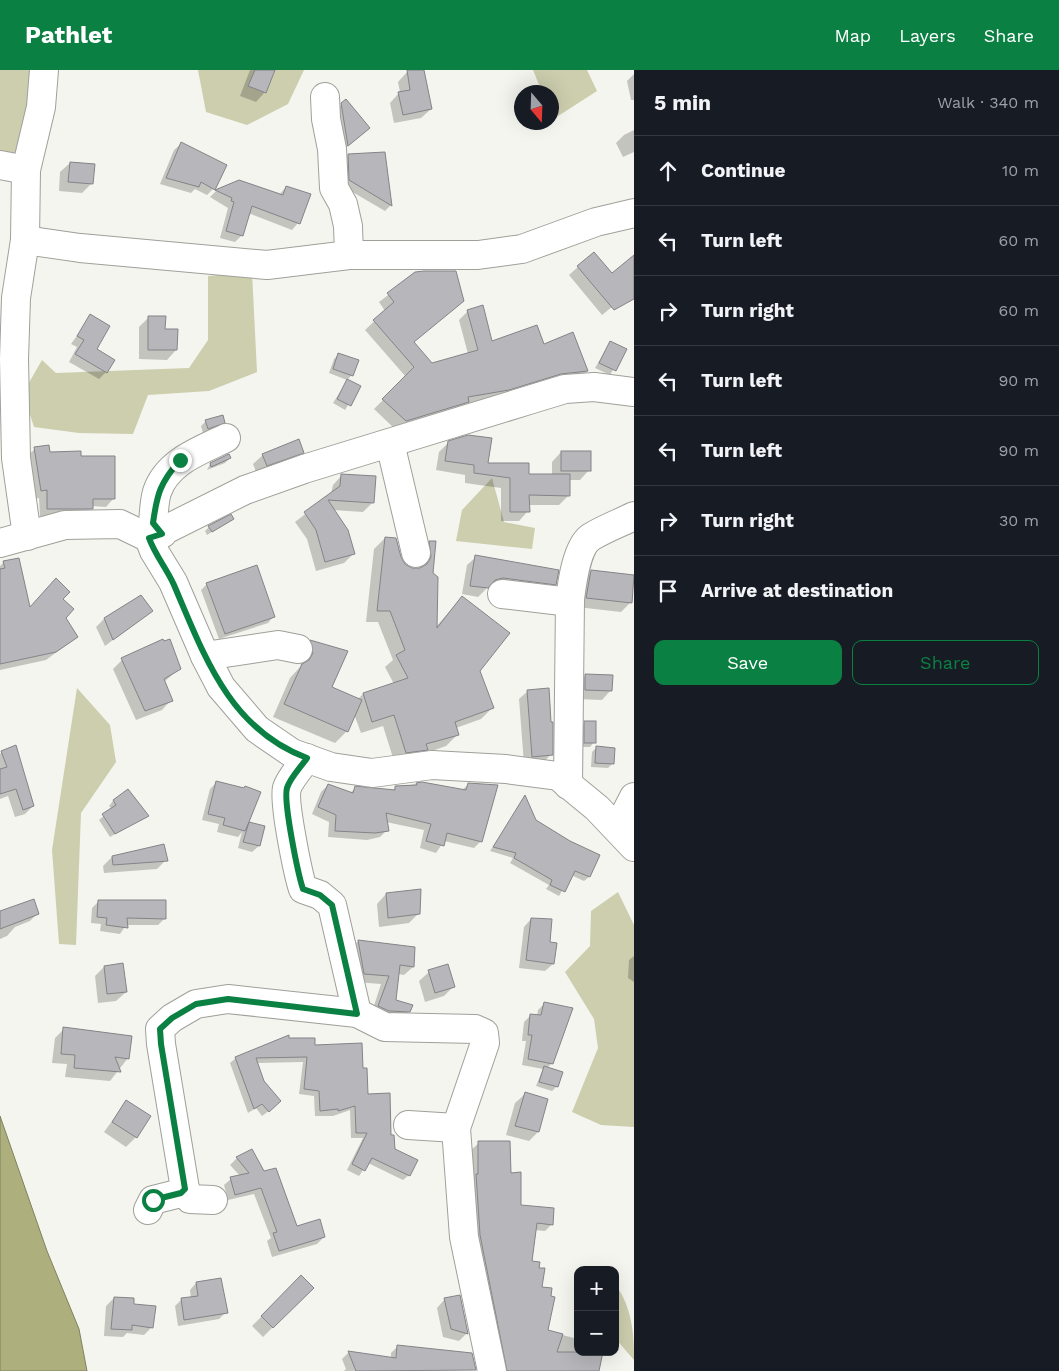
<!DOCTYPE html>
<html lang="en">
<head>
<meta charset="utf-8">
<style>
	body { margin:0; font-family:"Work Sans",sans-serif; background:#20242c; color:#f1f3f6 }
	.controls { position:absolute; right:15px; bottom:15px; display:grid; overflow:hidden; border-radius:10px; box-shadow:0 5px 20px #0002 }
	.controls button { width:45px; height:45px; display:grid; place-items:center; padding:0; border:0; border-bottom:1px solid #363941; background:#171b24; color:#f1f3f6; font:25px sans-serif }
	.compass { position:absolute; left:514px; top:15px; width:45px; height:45px; border-radius:50%; background:#171b24; box-shadow:0 5px 20px #0002; rotate:161deg }
	.stop { position:absolute; width:15px; height:15px; margin:-11px; border:4px solid #0b8043; border-radius:50%; background:#fff }
	.stop.end { background:#0b8043; border-color:#fff; box-shadow:0 1px 5px #0008 }
	.list { margin:0; padding:0; list-style:none }
	h2 { display:flex; justify-content:space-between; align-items:center; height:65px; margin:0; padding:0 20px; font-size:21px }
	h2 small { font-size:16px; font-weight:400; color:#9ea1a6 }
	.list li { display:grid; grid-template-columns:32px 1fr auto; gap:15px; align-items:center; box-sizing:border-box; height:70px; padding:0 20px; border-top:1px solid #363941 }
	.list b { display:block; font-size:19px; white-space:nowrap }
	.list em { font-size:16px; font-style:normal; color:#9ea1a6 }
	.actions { display:flex; gap:10px; padding:15px 20px }
	.actions a { flex:1; padding:11px 0; border:1px solid #0b8043; border-radius:10px; text-align:center; font-size:18px; color:#0b8043 }
	.actions .main { background:#0b8043; color:#fff }
	.icon { flex:none; width:28px; height:28px; fill:none; stroke:currentColor; stroke-width:2; stroke-linecap:round; stroke-linejoin:round }
	.map { position:relative; flex:none; width:634px; height:1301px; overflow:hidden }
	header { display:flex; align-items:center; gap:30px; box-sizing:border-box; height:70px; padding:0 25px; background:#0b8043; color:#fff }
	header strong { font-size:24px }
	nav { display:flex; gap:28px; margin-inline-start:auto; font-size:18px }
	main { display:flex }
	aside { flex:1; background:#171b24 }
	.map>svg:first-child { display:block }
	.green { fill:#ccceae }
	.water { fill:#adaf7d; stroke:#7f815e }
	.shadow { fill:#0003 }
	.building { fill:#b7b6bb; stroke:#848388 }
	.lines { fill:none; stroke-linecap:round; stroke-linejoin:round }
	.minor-casing { stroke:#9fa09a; stroke-width:30 }
	.minor { stroke:#fff; stroke-width:28 }
	.route { stroke:#0b8043; stroke-width:6 }
</style>
</head>
<body>
<header>
<strong>Pathlet</strong>
<nav><a>Map</a><a>Layers</a><a>Share</a></nav>
</header>
<main>
<div class="map">
<svg width="634" height="1301" viewBox="0 0 634 1301">
	<rect width="100%" height="100%" fill="#f5f5ef"/>
	<!-- green -->
	<g class="green">
		<polygon points="0,0 35,0 18,104 0,97"/>
		<polygon points="198,0 304,0 288,34 247,55 206,42"/>
		<polygon points="533,0 587,0 597,21 555,48 552,41 552,22 542,22"/>
		<polygon points="252,202 257,302 209,321 148,325 133,364 79,363 34,357 23,323 42,290 56,303 189,298 208,270 208,206"/>
		<polygon points="492,408 504,452 535,458 532,479 456,471 462,440"/>
		<polygon points="77,618 110,655 116,692 81,743 76,875 59,874 52,780"/>
		<polygon points="618,822 634,855 634,1057 601,1055 572,1042 598,978 594,949 565,902 590,876 591,841"/>
		<path d="M 615,1214 C 632,1237 634,1263 634,1290 L 615,1268 Z"/>
	</g>
	<!-- water -->
	<polygon class="water" points="0,1046 47,1181 79,1259 87,1301 0,1301"/>
	<!-- shadow -->
	<g class="shadow">
		<polygon points="250,0 274,0 265,22 256,32 240,26"/>
		<polygon points="423,0 431,39 421,48 394,53 390,33 400,22 398,12 407,2"/>
		<polygon points="634,4 634,30 631,30 627,11"/>
		<polygon points="342,34 369,58 339,84 332,44"/>
		<polygon points="634,60 634,82 623,87 616,73 624,65"/>
		<polygon points="181,74 213,119 207,125 195,119 191,123 160,114 174,80"/>
		<polygon points="384,83 391,135 385,141 344,117 342,91 348,85"/>
		<polygon points="70,93 92,113 82,123 59,121 60,102"/>
		<polygon points="239,112 280,124 286,117 298,153 292,160 248,143 242,165 235,172 220,168 228,138 210,127 216,121"/>
		<polygon points="634,186 634,219 602,245 569,205 578,197 612,205"/>
		<polygon points="416,204 413,273 431,294 468,284 459,250 468,241 491,273 543,276 572,264 587,301 578,310 465,334 459,341 396,360 374,339 406,307 365,260 385,241 379,232"/>
		<polygon points="91,246 95,280 106,302 99,309 69,292 77,277 71,274"/>
		<polygon points="149,247 164,260 176,280 167,290 139,289 139,257"/>
		<polygon points="610,272 625,280 610,305 595,298"/>
		<polygon points="339,284 352,305 347,310 329,303 334,289"/>
		<polygon points="347,311 359,317 345,340 333,333"/>
		<polygon points="206,351 224,352 219,357 203,363 201,356"/>
		<polygon points="449,372 487,395 528,406 552,406 552,392 561,382 589,400 580,410 569,410 569,425 559,435 528,435 528,441 519,451 501,451 501,418 465,413 465,405 436,400 439,382"/>
		<polygon points="35,379 49,383 80,387 113,429 106,437 92,436 84,446 40,446 39,428 33,429 27,386"/>
		<polygon points="303,382 293,392 257,404 253,394 263,385"/>
		<polygon points="230,388 225,393 207,400 210,394"/>
		<polygon points="342,405 372,433 363,442 333,440 353,484 344,493 316,501 307,469 295,452 331,424 333,415"/>
		<polygon points="233,449 207,465 205,461 209,457"/>
		<polygon points="385,468 404,495 412,499 420,499 418,483 430,472 434,472 432,504 435,558 462,527 479,600 492,638 481,649 456,658 458,664 446,676 395,694 383,656 361,663 354,644 347,661 335,673 273,647 290,608 301,596 298,584 311,571 331,618 358,629 363,624 394,614 385,597 393,590 378,552 366,552 374,479"/>
		<polygon points="476,487 557,501 555,514 546,523 494,517 487,518 478,527 462,524 467,495"/>
		<polygon points="4,492 29,539 61,529 64,547 77,567 46,590 0,600 0,496"/>
		<polygon points="591,502 631,532 621,542 577,537 582,511"/>
		<polygon points="207,514 273,547 268,553 219,569 201,520"/>
		<polygon points="140,526 151,541 105,576 96,557 104,549"/>
		<polygon points="122,590 179,599 164,612 171,630 162,640 136,650 113,599"/>
		<polygon points="585,606 611,620 602,630 576,629 576,615"/>
		<polygon points="528,621 551,684 543,693 524,694 519,629"/>
		<polygon points="585,653 594,672 590,677 580,677 580,657"/>
		<polygon points="596,678 613,693 608,698 591,697 592,682"/>
		<polygon points="2,682 33,736 25,744 15,747 8,726 0,729 0,684"/>
		<polygon points="217,712 247,753 264,757 259,776 252,782 238,778 242,762 238,767 217,762 219,754 202,750 210,719"/>
		<polygon points="417,714 462,720 469,714 481,771 474,778 444,771 436,783 420,778 424,760 386,752 387,760 380,767 367,770 328,767 329,752 312,744 321,722 328,715 350,723 356,718 392,721 396,717"/>
		<polygon points="128,720 147,746 110,767 99,750 112,739 109,736 113,731"/>
		<polygon points="525,727 535,751 570,772 599,785 589,807 584,811 571,805 559,826 546,819 549,815 510,793 513,788 490,781"/>
		<polygon points="112,787 166,790 157,799 104,803 103,796"/>
		<polygon points="386,824 419,843 409,853 379,857 377,834"/>
		<polygon points="99,831 165,848 158,855 126,855 120,864 100,861 101,854 91,853 92,838"/>
		<polygon points="0,842 38,843 30,851 15,857 7,866 0,869"/>
		<polygon points="531,849 549,874 553,894 545,901 519,898 524,857"/>
		<polygon points="358,871 413,897 404,905 398,904 395,931 409,941 400,950 371,945 381,914 356,912 350,880"/>
		<polygon points="634,886 634,912 628,908 629,890"/>
		<polygon points="104,897 126,922 116,931 98,933 95,906"/>
		<polygon points="429,902 453,917 444,926 425,932 419,911"/>
		<polygon points="544,934 552,993 547,998 557,1016 552,1021 536,1016 543,999 522,995 526,971 522,971 524,952 531,945 537,946 538,940"/>
		<polygon points="64,959 128,988 110,1011 65,1007 67,994 52,993 55,968"/>
		<polygon points="288,970 313,977 362,999 367,1025 409,1105 403,1110 368,1093 359,1106 347,1100 363,1068 351,1068 350,1040 333,1046 315,1046 314,1026 299,1024 303,992 256,993 274,1037 262,1046 256,1038 248,1043 230,993 236,988"/>
		<polygon points="525,1024 547,1030 538,1062 529,1071 506,1065 515,1033"/>
		<polygon points="126,1032 136,1067 126,1077 104,1062"/>
		<polygon points="479,1073 509,1104 520,1137 552,1154 545,1161 534,1160 530,1192 541,1218 547,1261 578,1269 578,1282 597,1301 500,1301 473,1173 471,1080"/>
		<polygon points="252,1081 296,1158 324,1167 317,1174 272,1187 267,1171 271,1168 254,1124 228,1130 224,1115 231,1109 240,1106 230,1095 237,1088"/>
		<polygon points="301,1207 312,1218 263,1267 252,1256"/>
		<polygon points="196,1213 226,1242 219,1249 178,1256 175,1236 182,1229 191,1228 190,1220"/>
		<polygon points="114,1228 133,1235 152,1257 144,1265 127,1263 123,1267 104,1266 106,1236"/>
		<polygon points="445,1229 467,1263 459,1271 443,1267 437,1238"/>
		<polygon points="398,1276 471,1284 475,1300 344,1301 346,1299 342,1289 349,1282 391,1288 391,1283"/>
	</g>
	<!-- building -->
	<g class="building">
		<polygon points="255,0 275,0 266,23 248,16"/>
		<polygon points="407,0 424,0 432,39 403,45 398,22 410,20"/>
		<polygon points="346,29 370,58 348,76 341,33"/>
		<polygon points="181,72 227,95 215,120 201,112 199,117 166,108"/>
		<polygon points="385,82 392,136 349,110 348,84"/>
		<polygon points="70,92 95,94 93,114 68,112"/>
		<polygon points="239,110 283,125 286,116 311,124 300,154 252,136 243,166 226,161 234,132 231,131 232,128 215,120"/>
		<polygon points="594,182 612,203 634,185 634,229 614,240 577,196"/>
		<polygon points="424,201 456,201 464,231 414,272 432,293 478,280 467,240 483,235 492,271 537,255 544,274 573,262 588,301 561,304 509,320 468,327 469,332 406,351 382,329 414,297 373,250 394,232 387,223 415,202"/>
		<polygon points="90,244 110,256 97,279 115,290 107,303 75,284 84,270 77,266"/>
		<polygon points="148,246 166,246 165,259 178,259 177,280 148,280"/>
		<polygon points="610,271 627,279 616,301 599,293"/>
		<polygon points="338,283 359,290 353,306 333,299"/>
		<polygon points="347,309 361,316 351,336 337,329"/>
		<polygon points="223,345 225,353 208,359 205,350"/>
		<polygon points="468,365 492,368 488,393 529,393 529,404 570,404 570,426 529,425 530,442 510,442 510,408 474,403 474,395 445,391 448,371"/>
		<polygon points="299,369 304,383 267,396 262,384"/>
		<polygon points="49,375 50,382 81,381 81,386 115,386 115,429 93,429 93,439 47,439 47,420 41,421 34,377"/>
		<rect x="561" y="381" width="30" height="20"/>
		<polygon points="229,384 231,388 211,397 210,393"/>
		<polygon points="341,404 376,406 374,433 328,430 348,460 355,484 325,492 316,460 304,442 340,416"/>
		<polygon points="231,444 234,449 212,462 208,456"/>
		<polygon points="385,467 396,468 401,487 405,494 412,498 420,498 427,494 431,487 429,471 436,471 433,503 438,507 437,558 462,526 510,563 480,601 494,638 455,652 459,665 426,674 428,680 406,683 394,645 372,652 363,623 408,608 396,585 405,580 390,541 377,541"/>
		<polygon points="475,485 559,500 556,515 503,508 495,510 488,518 470,516"/>
		<polygon points="19,488 30,537 56,508 70,522 63,529 74,539 66,548 78,567 56,582 0,594 0,499 5,498 3,491"/>
		<polygon points="257,495 275,547 225,564 206,513"/>
		<polygon points="591,500 634,505 632,533 586,528"/>
		<polygon points="141,525 153,541 113,570 104,548"/>
		<polygon points="163,569 164,571 170,569 181,599 164,609 173,631 145,641 121,588"/>
		<polygon points="310,570 348,581 332,617 362,630 348,662 284,634 302,594 309,590 313,583"/>
		<polygon points="585,604 613,605 612,621 585,620"/>
		<polygon points="549,618 551,652 553,652 553,685 532,687 527,620"/>
		<rect x="584" y="651" width="12" height="22"/>
		<polygon points="16,675 34,736 23,740 16,719 0,724 0,699 7,697 1,681"/>
		<polygon points="596,676 615,678 614,694 595,693"/>
		<polygon points="216,711 244,718 245,716 261,722 249,752 265,756 260,776 243,772 249,752 245,761 223,755 225,748 208,744"/>
		<polygon points="422,712 466,720 468,713 498,715 482,772 447,763 444,776 426,771 431,754 386,743 389,761 375,763 335,761 336,745 318,737 328,714 353,723 355,716 395,720 395,716 417,715 416,713"/>
		<polygon points="128,719 149,746 115,764 102,744 116,735 113,730"/>
		<polygon points="525,725 536,750 570,771 600,785 590,807 575,801 565,822 550,815 552,810 514,788 516,783 493,777"/>
		<polygon points="164,774 168,791 113,795 112,786"/>
		<polygon points="421,819 420,844 388,848 386,823"/>
		<polygon points="34,829 39,844 0,859 0,841"/>
		<polygon points="98,830 166,830 166,849 127,848 128,858 106,855 107,848 97,847"/>
		<polygon points="531,848 552,849 550,872 557,873 554,894 526,890"/>
		<polygon points="358,870 415,877 414,897 400,895 396,930 413,935 410,942 389,941 378,936 389,906 364,904"/>
		<polygon points="123,893 127,922 107,924 104,896"/>
		<polygon points="448,894 455,917 435,923 428,900"/>
		<polygon points="544,932 573,938 553,994 528,989 532,965 528,965 530,944 541,945"/>
		<polygon points="63,957 132,966 129,989 115,987 121,1002 74,998 75,985 61,984"/>
		<polygon points="289,965 289,968 315,968 315,975 362,973 363,998 367,998 368,1024 390,1023 391,1065 394,1065 395,1079 418,1090 410,1106 372,1088 365,1101 352,1094 367,1063 356,1063 355,1036 338,1041 338,1039 320,1041 319,1021 304,1019 307,987 256,988 264,1011 281,1031 269,1042 262,1034 254,1039 235,987"/>
		<polygon points="544,996 563,1002 558,1017 539,1012"/>
		<polygon points="525,1022 548,1029 539,1062 515,1056"/>
		<polygon points="126,1030 151,1046 137,1068 112,1052"/>
		<polygon points="478,1071 510,1071 511,1103 521,1102 521,1135 554,1138 553,1155 537,1153 532,1191 540,1192 539,1198 545,1198 542,1217 552,1218 551,1226 555,1227 548,1260 563,1264 557,1282 603,1282 599,1301 507,1301 480,1165 476,1104 478,1104"/>
		<polygon points="252,1079 264,1101 276,1098 297,1156 320,1149 325,1167 279,1181 273,1163 277,1162 261,1118 235,1125 230,1107 249,1103 236,1087"/>
		<polygon points="301,1205 314,1218 273,1258 261,1246"/>
		<polygon points="221,1208 228,1243 184,1250 181,1228 198,1226 196,1212"/>
		<polygon points="460,1225 468,1264 451,1259 444,1228"/>
		<polygon points="114,1227 134,1228 134,1234 156,1236 153,1258 132,1255 132,1260 111,1259"/>
		<polygon points="397,1275 472,1283 476,1300 356,1301 348,1281 396,1288"/>
	</g>
	<g class="lines">
		<defs>
			<g id="minor">
				<polyline points="325,27 326,49 332,79 334,118 343,134 348,156 349,185"/>
				<polyline points="0,95 26,100"/>
				<polyline points="25,170 80,178 267,195 349,185 478,185 522,179 596,152 634,143"/>
				<polyline points="390,373 416,483"/>
				<path d="M 162,464 L 153,453 C 154,443 154,432 157,422 C 167,392 199,381 226,368"/>
				<polyline points="27,466 16,388 14,289 16,228 25,170 26,100 41,37 44,0"/>
				<polyline points="149,468 245,420 304,399 529,330 565,319 594,317 634,322"/>
				<polyline points="0,473 65,455 120,454 149,468 154,481 173,512 205,586 221,617 257,659 292,683 331,697 372,703 432,695 506,699 558,706 597,738 634,777"/>
				<polyline points="502,524 570,532"/>
				<polyline points="205,586 278,575 298,579"/>
				<path d="M 307,688 C 301,697 290,708 287,718 C 283,731 298,804 303,819 L 320,825 L 332,835 L 357,943"/>
				<path d="M 568,715 L 570,529 C 572,513 577,476 591,467 C 604,459 620,453 634,446"/>
				<polyline points="618,758 634,727"/>
				<polyline points="408,1055 456,1058"/>
				<polyline points="213,1130 190,1129 185,1119 161,974 160,959 172,948 196,934 228,929 357,943 385,957 475,959 484,963 485,973 456,1058 464,1167 492,1301"/>
				<polyline points="148,1140 153,1130 181,1123 185,1119"/>
			</g>
		</defs>
		<!-- minor casing -->
		<use href="#minor" class="minor-casing"/>
		<!-- minor -->
		<use href="#minor" class="minor"/>
	</g>
	<g class="lines">
		<!-- route -->
		<path class="route" d="M 153,1130 L 181,1123 L 185,1119 L 161,974 L 160,959 L 172,948 L 196,934 L 228,929 L 357,944 L 332,835 L 320,825 L 303,819 C 298,804 283,731 287,718 C 290,708 301,697 307,688 C 229,659 204,585 174,515 C 167,499 155,485 149,468 L 162,464 L 153,453 C 157,424 160,413 180,390"/>
	</g>
</svg>
<div class="controls">
<button>+</button>
<button>−</button>
</div>
<svg class="compass" viewBox="-18 -18 36 36"><path d="M0-13l5 13h-10z" fill="#e53935"/><path d="M0 13l5-13h-10z" fill="#9ea1a6"/></svg>
<div class="stop" style="left:153px;top:1130px"></div>
<div class="stop end" style="left:180px;top:390px"></div>
</div>
<aside>
<h2>5 min<small>Walk · 340 m</small></h2>
<ul class="list">
<li><svg class="icon" aria-label="ahead" viewBox="0 0 24 24"><path d="M12 20V5M6 11l6-6 6 6"/></svg><div><b>Continue</b></div><em>10 m</em></li>
<li><svg class="icon" aria-label="left" viewBox="0 0 24 24"><path d="M17 20v-9H6M10 6l-5 5 5 5"/></svg><div><b>Turn left</b></div><em>60 m</em></li>
<li><svg class="icon" aria-label="right" viewBox="0 0 24 24"><path d="M7 20v-9h11M14 6l5 5-5 5"/></svg><div><b>Turn right</b></div><em>60 m</em></li>
<li><svg class="icon" aria-label="left" viewBox="0 0 24 24"><path d="M17 20v-9H6M10 6l-5 5 5 5"/></svg><div><b>Turn left</b></div><em>90 m</em></li>
<li><svg class="icon" aria-label="left" viewBox="0 0 24 24"><path d="M17 20v-9H6M10 6l-5 5 5 5"/></svg><div><b>Turn left</b></div><em>90 m</em></li>
<li><svg class="icon" aria-label="right" viewBox="0 0 24 24"><path d="M7 20v-9h11M14 6l5 5-5 5"/></svg><div><b>Turn right</b></div><em>30 m</em></li>
<li><svg class="icon" aria-label="arrive" viewBox="0 0 24 24"><path d="M6 21V4h12l-3 4 3 4H6"/></svg><div><b>Arrive at destination</b></div></li>
</ul>
<div class="actions"><a class="main">Save</a><a>Share</a></div>
</aside>
</main>
</body>
</html>
